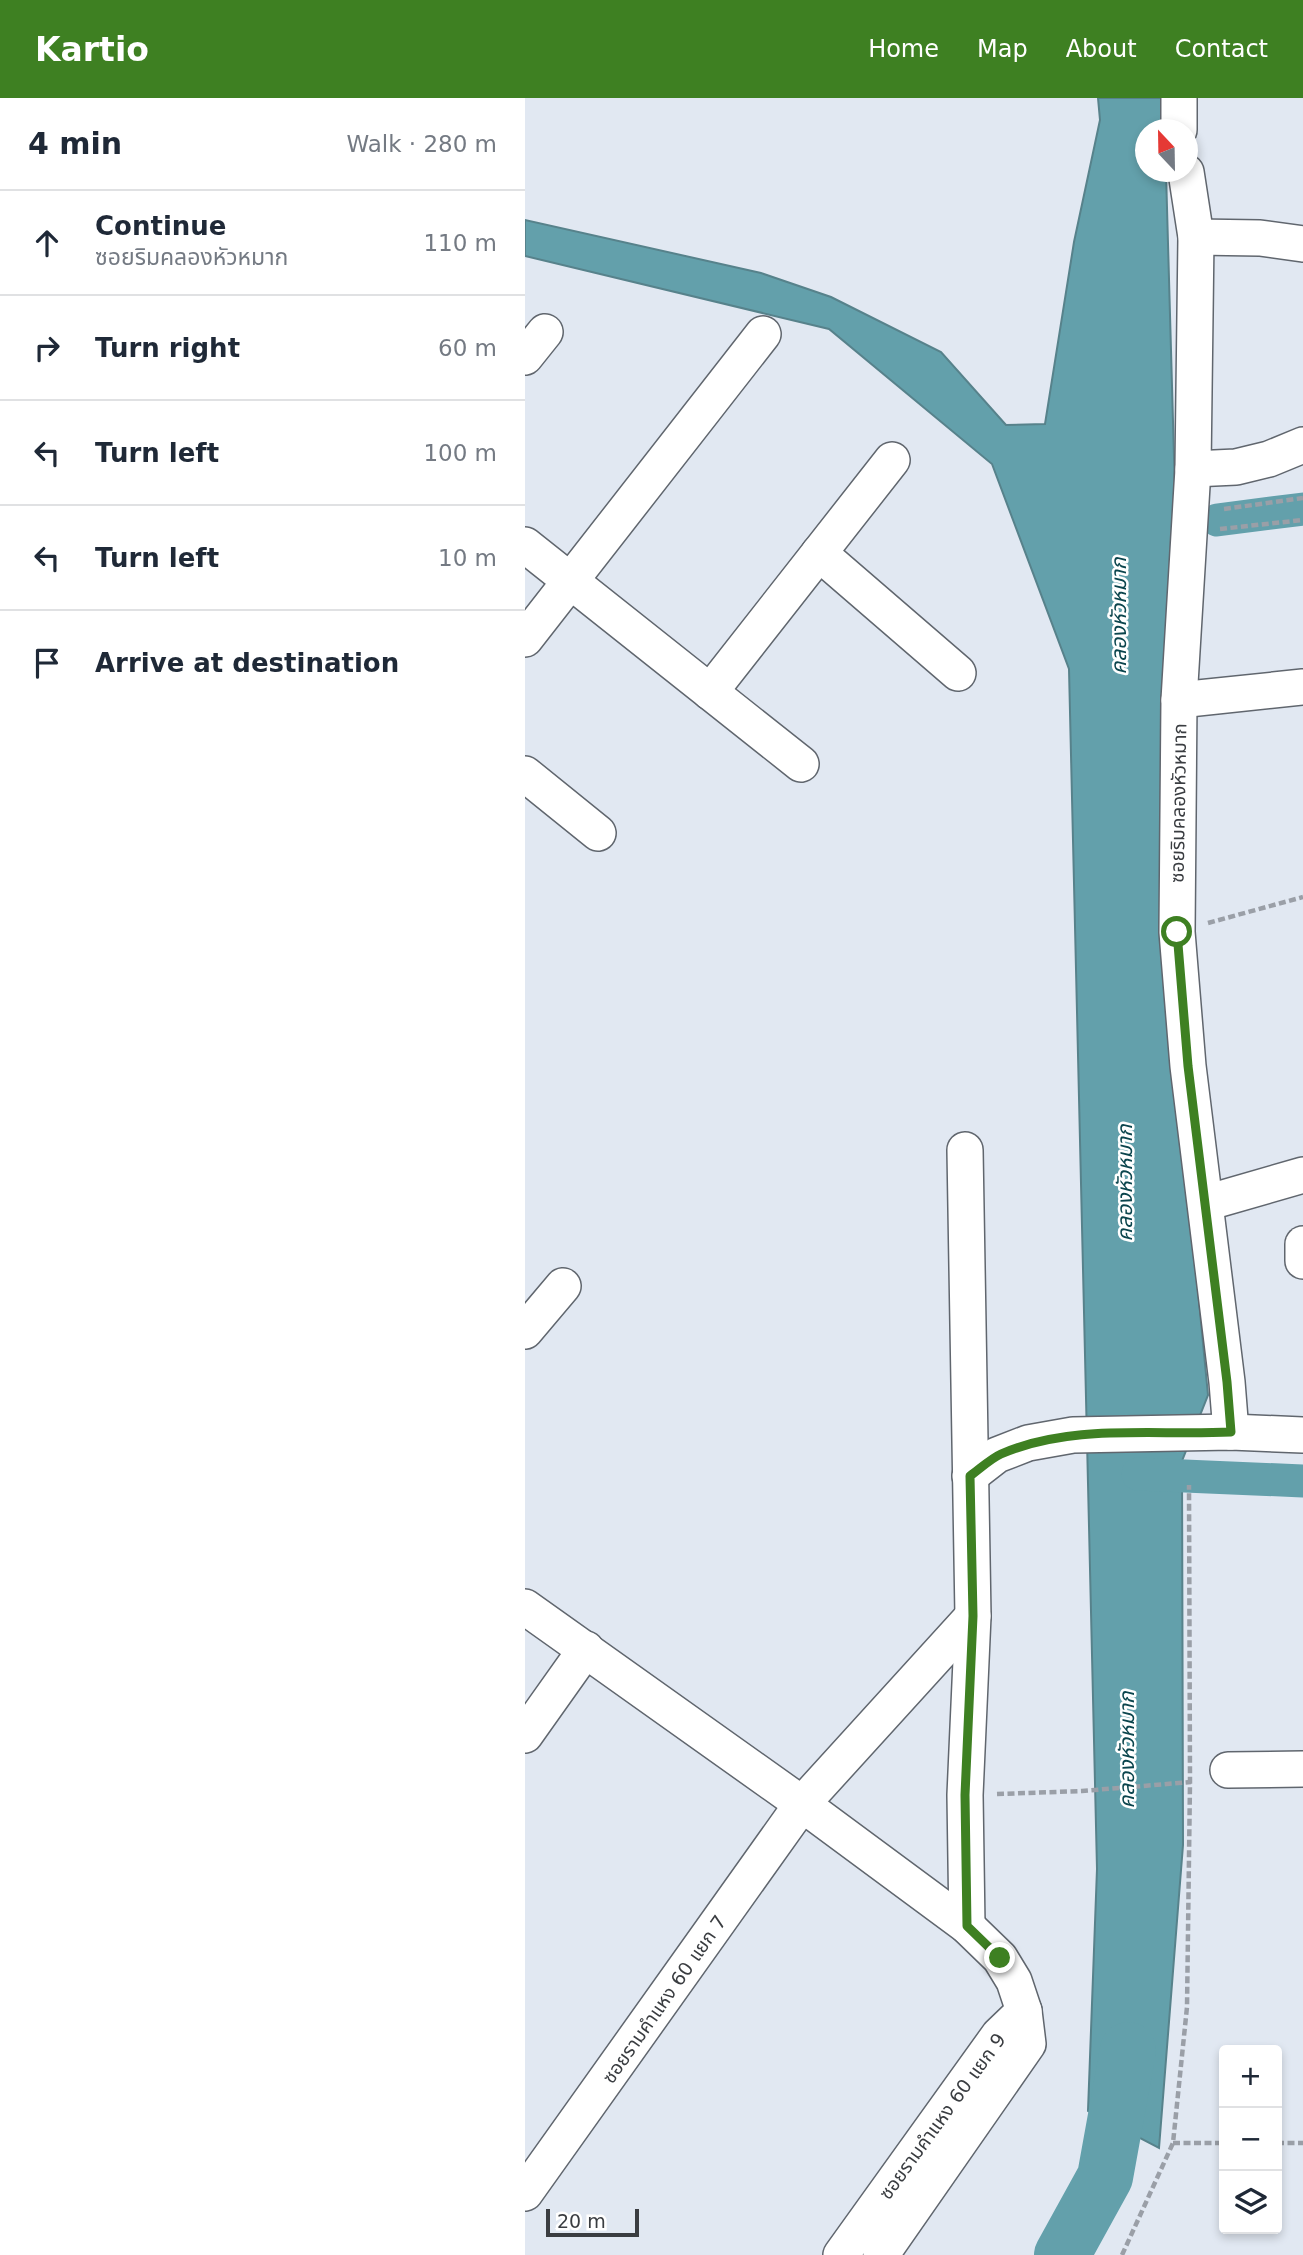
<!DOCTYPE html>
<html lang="en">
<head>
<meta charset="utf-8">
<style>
	body { margin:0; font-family:"DejaVu Sans","Noto Sans Thai",sans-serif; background:#f2f2f3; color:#1f2937 }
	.controls { position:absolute; right:21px; bottom:21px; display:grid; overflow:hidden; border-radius:7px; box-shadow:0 4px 10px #0003 }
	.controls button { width:63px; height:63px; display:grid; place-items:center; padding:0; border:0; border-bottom:2px solid #e0e1e3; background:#fff; color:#1f2937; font:35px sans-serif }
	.compass { position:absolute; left:610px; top:21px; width:63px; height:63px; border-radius:50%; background:#fff; box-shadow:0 4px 10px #0003; rotate:338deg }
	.scale { position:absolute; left:21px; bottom:18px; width:93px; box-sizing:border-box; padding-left:7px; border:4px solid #3a3d41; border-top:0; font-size:19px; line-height:24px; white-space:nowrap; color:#3a3d41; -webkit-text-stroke:5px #fff; paint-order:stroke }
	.stop { position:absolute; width:21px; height:21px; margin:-16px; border:5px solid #3e8022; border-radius:50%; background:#fff }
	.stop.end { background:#3e8022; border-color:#fff; box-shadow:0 2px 7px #0008 }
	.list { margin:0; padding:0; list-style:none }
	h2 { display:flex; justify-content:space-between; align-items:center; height:91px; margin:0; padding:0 28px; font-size:30px }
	h2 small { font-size:23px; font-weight:400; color:#747a83 }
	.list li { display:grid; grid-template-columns:46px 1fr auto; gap:21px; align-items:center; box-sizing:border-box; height:105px; padding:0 28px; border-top:2px solid #e0e1e3 }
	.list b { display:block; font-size:26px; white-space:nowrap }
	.list p { margin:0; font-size:23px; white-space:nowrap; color:#747a83 }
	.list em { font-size:23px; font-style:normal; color:#747a83 }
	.icon { flex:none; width:38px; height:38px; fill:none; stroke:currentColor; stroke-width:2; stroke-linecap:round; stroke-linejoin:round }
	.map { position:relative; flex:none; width:778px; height:2157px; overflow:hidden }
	header { display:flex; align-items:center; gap:42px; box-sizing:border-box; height:98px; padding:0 35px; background:#3e8022; color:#fff }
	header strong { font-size:33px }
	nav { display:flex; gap:38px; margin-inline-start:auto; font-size:24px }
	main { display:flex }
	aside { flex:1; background:#fff }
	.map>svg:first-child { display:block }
	.water { fill:#63a0ab; stroke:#57828b; stroke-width:2 }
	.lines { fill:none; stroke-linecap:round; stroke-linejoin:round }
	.canal { stroke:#63a0ab; stroke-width:33 }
	.river { stroke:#63a0ab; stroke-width:56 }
	.minor-casing { stroke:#60666e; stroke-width:38 }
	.path { stroke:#9a9fa7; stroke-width:4.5; stroke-dasharray:7 3.5; stroke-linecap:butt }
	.minor { stroke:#fff; stroke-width:35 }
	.route { stroke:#3e8022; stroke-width:9 }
	.labels { text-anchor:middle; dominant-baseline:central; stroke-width:5; stroke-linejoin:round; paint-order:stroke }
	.street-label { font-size:19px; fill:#3a3d41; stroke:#fff }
	.water-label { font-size:21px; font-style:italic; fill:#0b454d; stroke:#fff }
</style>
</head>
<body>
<header>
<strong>Kartio</strong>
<nav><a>Home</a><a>Map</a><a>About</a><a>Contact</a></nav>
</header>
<main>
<aside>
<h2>4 min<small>Walk · 280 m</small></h2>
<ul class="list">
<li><svg class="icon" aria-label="ahead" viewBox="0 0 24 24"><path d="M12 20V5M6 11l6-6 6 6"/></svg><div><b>Continue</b><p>ซอยริมคลองหัวหมาก</p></div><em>110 m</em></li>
<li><svg class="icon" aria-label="right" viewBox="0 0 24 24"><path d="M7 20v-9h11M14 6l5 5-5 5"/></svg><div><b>Turn right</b></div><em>60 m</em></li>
<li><svg class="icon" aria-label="left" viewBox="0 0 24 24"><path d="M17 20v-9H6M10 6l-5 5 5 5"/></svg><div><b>Turn left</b></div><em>100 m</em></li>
<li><svg class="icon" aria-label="left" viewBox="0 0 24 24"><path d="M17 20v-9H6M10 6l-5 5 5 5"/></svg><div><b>Turn left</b></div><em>10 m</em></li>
<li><svg class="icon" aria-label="arrive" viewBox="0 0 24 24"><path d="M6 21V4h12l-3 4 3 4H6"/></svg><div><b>Arrive at destination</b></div></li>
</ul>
</aside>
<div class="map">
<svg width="778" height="2157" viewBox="0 0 778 2157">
	<rect width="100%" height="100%" fill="#e1e8f2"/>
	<!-- water -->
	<polygon class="water" points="573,0 639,0 640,31 620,32 620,74 641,74 650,395 639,839 683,1297 657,1363 658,1747 634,2050 563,2013 572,1771 544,571 467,366 304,231 0,158 0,122 236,175 306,199 416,254 481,327 520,326 549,144 575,22"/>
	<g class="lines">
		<!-- canal -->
		<g class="canal">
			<polyline points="692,422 778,411"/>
			<polyline points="613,1376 778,1383"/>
		</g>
		<!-- river -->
		<polyline class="river" points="537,2157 580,2079 603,1952"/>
		<defs>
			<g id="minor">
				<polyline points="654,0 654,32"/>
				<polyline points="661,74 671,139 668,371 654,602 652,834 663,968 702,1284 706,1334"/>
				<polyline points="671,139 735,140 778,146"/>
				<polyline points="0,259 20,234"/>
				<polyline points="668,371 711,369 744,361 778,347"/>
				<polyline points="0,447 276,666"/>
				<polyline points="294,455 433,575"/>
				<polyline points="0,541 238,236"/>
				<polyline points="185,594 367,362"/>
				<polyline points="654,602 778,589"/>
				<polyline points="0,676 73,735"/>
				<polyline points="440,1052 448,1518 440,1697 442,1828"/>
				<polyline points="681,1105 778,1077"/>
				<polyline points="778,1146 778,1163"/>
				<polyline points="0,1233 38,1188"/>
				<polyline points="445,1378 472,1357 503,1345 548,1337 706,1334 778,1337"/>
				<polyline points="0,1509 277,1706 442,1828 475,1860 489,1883 499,1913 503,1946 356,2157"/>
				<polyline points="0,1637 61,1551"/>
				<polyline points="703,1672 778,1671"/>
				<polyline points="0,2095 277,1706 448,1518"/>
				<polyline points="316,2157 474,1937 499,1913"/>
			</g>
		</defs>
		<!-- minor casing -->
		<use href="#minor" class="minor-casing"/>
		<!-- path -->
		<g class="path">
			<polyline points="699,411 778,400"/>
			<polyline points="695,431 778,422"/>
			<polyline points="683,825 778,799"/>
			<polyline points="472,1696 557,1693 666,1684"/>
			<polyline points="648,2045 699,2045"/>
			<polyline points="752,2045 778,2045"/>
			<polyline points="597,2157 648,2045 662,1909 665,1684 664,1387"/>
		</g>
		<!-- minor -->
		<use href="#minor" class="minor"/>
	</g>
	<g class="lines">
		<!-- route -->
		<path class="route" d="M 475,1860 L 442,1828 L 440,1697 L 448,1518 L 445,1378 C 455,1371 465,1361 476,1356 C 547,1325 630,1338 706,1334 L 702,1284 L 663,968 L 652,834"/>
	</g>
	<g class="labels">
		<!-- street labels -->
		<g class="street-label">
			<text transform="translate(653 705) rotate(-89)">ซอยริมคลองหัวหมาก</text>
			<text transform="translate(139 1901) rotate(-55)">ซอยรามคำแหง 60 แยก 7</text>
			<text transform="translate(417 2018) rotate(-54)">ซอยรามคำแหง 60 แยก 9</text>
		</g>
		<!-- water labels -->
		<g class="water-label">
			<text transform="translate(594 518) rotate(-90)">คลองหัวหมาก</text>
			<text transform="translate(600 1085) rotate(-90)">คลองหัวหมาก</text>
			<text transform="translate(602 1652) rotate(-90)">คลองหัวหมาก</text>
		</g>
	</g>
</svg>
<div class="controls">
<button>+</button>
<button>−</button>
<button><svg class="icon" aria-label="layers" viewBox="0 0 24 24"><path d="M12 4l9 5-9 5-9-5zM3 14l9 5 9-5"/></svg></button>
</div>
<svg class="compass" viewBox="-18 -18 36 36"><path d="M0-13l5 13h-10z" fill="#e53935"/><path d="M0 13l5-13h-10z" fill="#747a83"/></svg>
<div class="scale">20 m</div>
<div class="stop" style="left:652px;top:834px"></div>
<div class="stop end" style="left:475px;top:1860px"></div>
</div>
</main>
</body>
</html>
